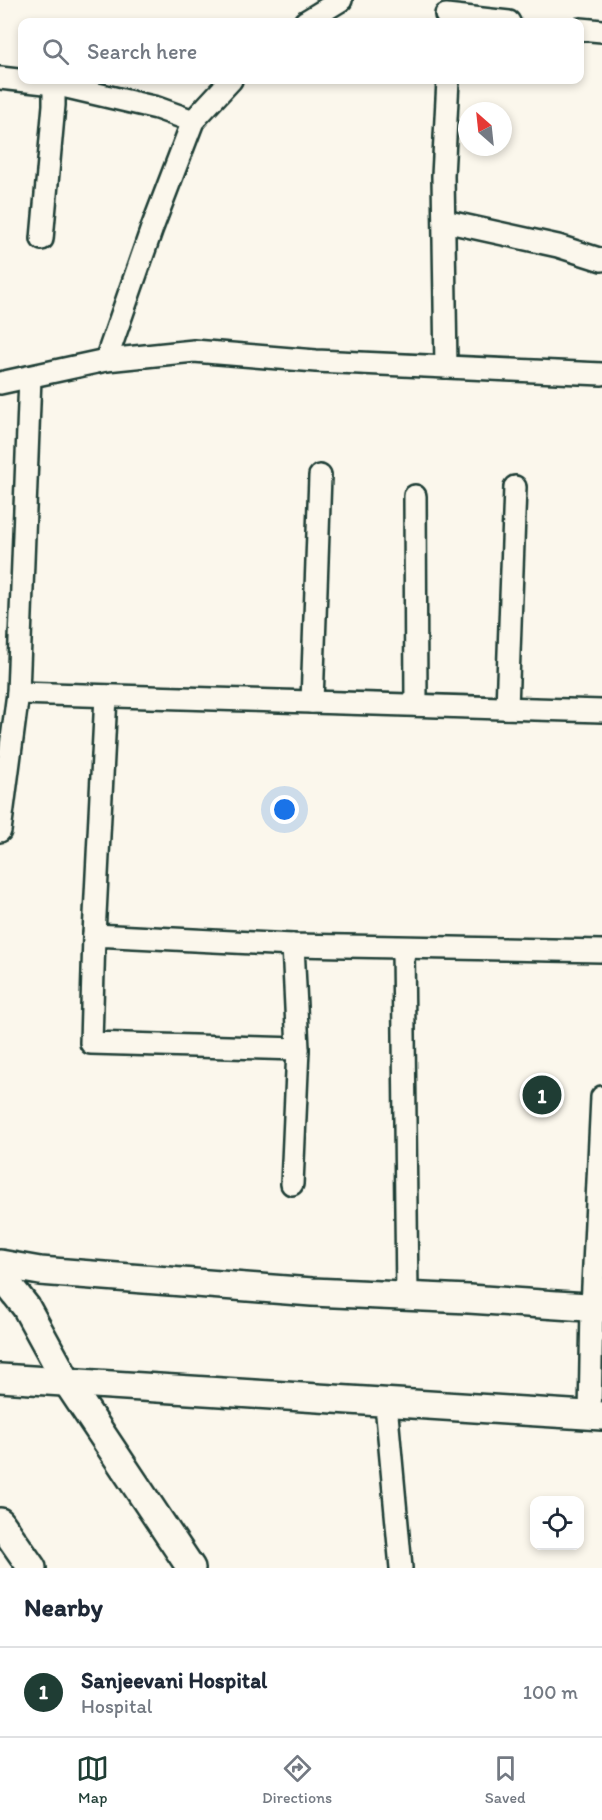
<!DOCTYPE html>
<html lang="en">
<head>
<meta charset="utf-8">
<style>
	body { margin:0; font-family:Itim,sans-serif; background:#f6f6f7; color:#1f2937 }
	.controls { position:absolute; right:18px; bottom:18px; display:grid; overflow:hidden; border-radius:12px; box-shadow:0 3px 9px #0003 }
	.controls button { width:54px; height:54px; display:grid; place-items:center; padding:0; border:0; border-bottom:2px solid #e0e1e3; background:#fff; color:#1f2937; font:30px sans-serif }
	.compass { position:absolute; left:458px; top:102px; width:54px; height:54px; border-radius:50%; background:#fff; box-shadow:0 3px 9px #0003; rotate:333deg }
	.you { position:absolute; left:285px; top:810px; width:21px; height:21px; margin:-15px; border:4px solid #fff; border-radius:50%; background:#1a73e8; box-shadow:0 0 0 9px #1a73e833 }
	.badge { display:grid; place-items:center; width:39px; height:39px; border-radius:50%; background:#1f3d34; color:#fff; font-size:20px; font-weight:700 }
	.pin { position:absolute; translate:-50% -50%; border:3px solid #fff; box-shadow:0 2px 6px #0006 }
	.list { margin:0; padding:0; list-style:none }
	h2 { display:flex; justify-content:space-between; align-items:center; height:78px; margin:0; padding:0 24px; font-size:26px }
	h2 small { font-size:20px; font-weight:400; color:#747a83 }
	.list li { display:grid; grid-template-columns:39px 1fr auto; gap:18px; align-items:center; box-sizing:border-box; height:90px; padding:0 24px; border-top:2px solid #e0e1e3 }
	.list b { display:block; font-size:22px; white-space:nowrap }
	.list p { margin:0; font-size:20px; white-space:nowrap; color:#747a83 }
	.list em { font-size:20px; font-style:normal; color:#747a83 }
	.icon { flex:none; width:33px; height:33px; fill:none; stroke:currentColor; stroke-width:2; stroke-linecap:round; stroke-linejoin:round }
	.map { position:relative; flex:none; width:602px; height:1568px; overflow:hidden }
	.search { position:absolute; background:#fff; box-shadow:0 3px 9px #0003; left:18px; right:18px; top:18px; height:66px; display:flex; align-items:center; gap:15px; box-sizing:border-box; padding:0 21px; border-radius:12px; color:#747a83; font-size:22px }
	.sheet { height:168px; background:#fff }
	nav { display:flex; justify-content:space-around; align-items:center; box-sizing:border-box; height:84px; border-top:2px solid #e0e1e3; background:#fff; font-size:16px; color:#747a83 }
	nav a { display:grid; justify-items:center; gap:3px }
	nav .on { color:#1f3d34 }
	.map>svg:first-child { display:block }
	.building { fill:#c4c9be; stroke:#1f3d34; stroke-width:1.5 }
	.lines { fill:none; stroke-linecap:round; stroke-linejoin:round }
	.minor-casing { stroke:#1f3d34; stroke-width:26 }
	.tertiary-casing { stroke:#1f3d34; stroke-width:32 }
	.minor { stroke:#fbf7ec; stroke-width:21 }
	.tertiary { stroke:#fbf7ec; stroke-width:27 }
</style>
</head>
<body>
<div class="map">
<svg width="602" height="1568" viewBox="0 0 602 1568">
	<rect width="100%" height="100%" fill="#fbf7ec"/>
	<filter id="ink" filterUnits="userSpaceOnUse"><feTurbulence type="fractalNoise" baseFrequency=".0167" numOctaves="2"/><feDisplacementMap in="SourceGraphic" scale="12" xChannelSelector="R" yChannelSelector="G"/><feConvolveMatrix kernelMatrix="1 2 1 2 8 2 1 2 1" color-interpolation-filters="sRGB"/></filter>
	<g filter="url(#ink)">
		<!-- building -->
		<polygon class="building" points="535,1081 552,1082 550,1110 533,1109"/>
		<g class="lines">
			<defs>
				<g id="minor">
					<polyline points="446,15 509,22"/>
					<polyline points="305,22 341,0"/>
					<polyline points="580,29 602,31"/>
					<polyline points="0,78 54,84 157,108 193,121"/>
					<polyline points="444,221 558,246 602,260"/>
					<polyline points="42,239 54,105 54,80"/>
					<polyline points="106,360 152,228 193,121 231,80"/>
					<polyline points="446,367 443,176 448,80"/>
					<polyline points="0,383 106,360 194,351 316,361 602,374"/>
					<polyline points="415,496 416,705"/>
					<polyline points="18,693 602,711"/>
					<polyline points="312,702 320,476"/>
					<polyline points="507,708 515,487"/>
					<polyline points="0,831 18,693 30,377"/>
					<polyline points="94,935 106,696"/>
					<polyline points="403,948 407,1296"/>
					<polyline points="298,1049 91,1043 94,935 293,945 602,951"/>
					<polyline points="292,1184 298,1049 293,945"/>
					<polyline points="386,1404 401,1568"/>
					<polyline points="590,1416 592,1307 602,1097"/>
				</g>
				<g id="tertiary">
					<polyline points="0,1264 40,1271 312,1292 469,1299 602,1308"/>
					<polyline points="0,1274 26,1307 67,1382 191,1568"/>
					<polyline points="0,1378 602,1416"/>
					<polyline points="0,1522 32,1568"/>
				</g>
			</defs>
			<!-- minor casing -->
			<use href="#minor" class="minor-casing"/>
			<!-- tertiary casing -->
			<use href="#tertiary" class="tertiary-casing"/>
			<!-- minor -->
			<use href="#minor" class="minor"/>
			<!-- tertiary -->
			<use href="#tertiary" class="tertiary"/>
		</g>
	</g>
</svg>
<div class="controls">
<button><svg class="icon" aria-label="locate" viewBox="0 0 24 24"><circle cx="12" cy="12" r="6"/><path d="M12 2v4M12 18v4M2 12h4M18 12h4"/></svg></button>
</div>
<svg class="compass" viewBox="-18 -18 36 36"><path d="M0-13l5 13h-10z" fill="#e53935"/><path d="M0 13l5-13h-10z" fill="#747a83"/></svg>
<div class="you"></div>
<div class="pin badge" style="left:542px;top:1095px">1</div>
<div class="search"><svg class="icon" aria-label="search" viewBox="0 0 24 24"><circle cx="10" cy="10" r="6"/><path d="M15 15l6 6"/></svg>Search here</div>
</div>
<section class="sheet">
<h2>Nearby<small></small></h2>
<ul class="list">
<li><span class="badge">1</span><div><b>Sanjeevani Hospital</b><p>Hospital</p></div><em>100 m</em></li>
</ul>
</section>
<nav>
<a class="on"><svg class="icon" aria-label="map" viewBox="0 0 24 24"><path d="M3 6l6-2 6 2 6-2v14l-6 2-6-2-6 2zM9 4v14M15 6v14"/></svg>Map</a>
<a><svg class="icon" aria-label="directions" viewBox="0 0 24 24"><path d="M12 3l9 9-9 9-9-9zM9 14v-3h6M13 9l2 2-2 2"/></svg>Directions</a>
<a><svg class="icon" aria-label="saved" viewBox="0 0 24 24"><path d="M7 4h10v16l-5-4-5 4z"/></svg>Saved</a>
</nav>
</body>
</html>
